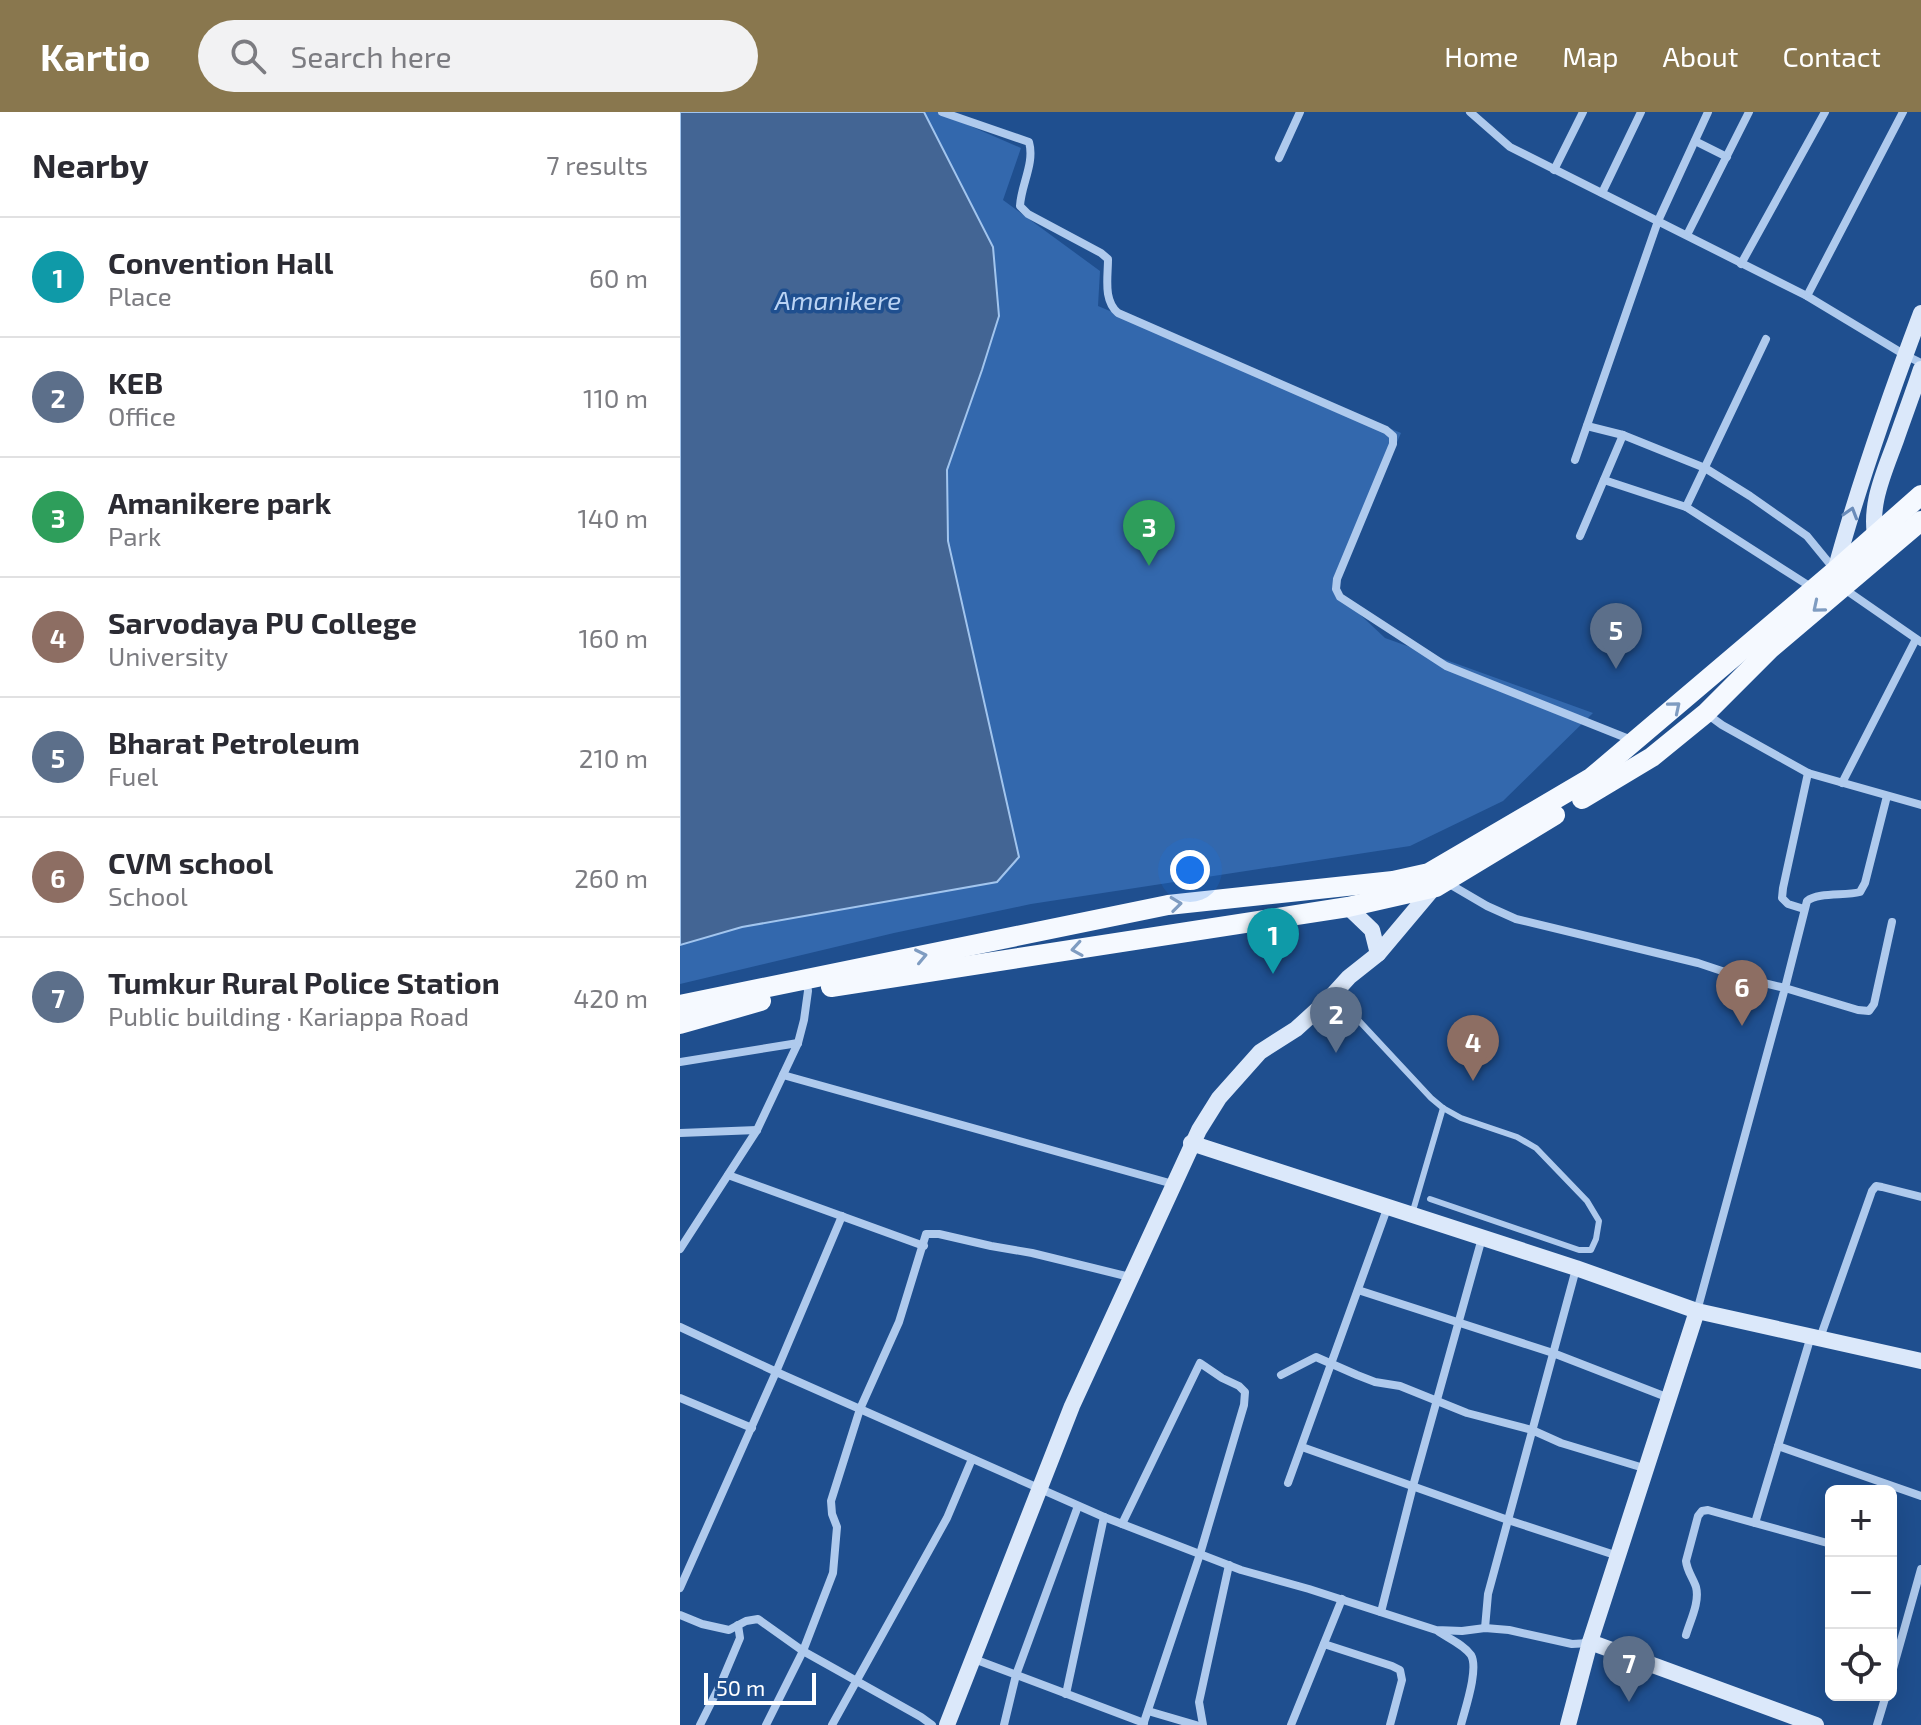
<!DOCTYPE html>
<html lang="en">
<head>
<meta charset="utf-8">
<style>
	body { margin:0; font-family:"Exo 2",sans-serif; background:#f2f2f3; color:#2b2b33 }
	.controls { position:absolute; right:24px; bottom:24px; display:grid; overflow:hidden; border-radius:12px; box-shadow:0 8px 32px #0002 }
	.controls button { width:72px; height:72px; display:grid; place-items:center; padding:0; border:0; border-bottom:2px solid #e1e1e2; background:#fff; color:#2b2b33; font:40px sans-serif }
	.scale { position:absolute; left:24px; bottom:20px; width:112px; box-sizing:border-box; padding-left:8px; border:4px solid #fff; border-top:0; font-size:22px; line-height:28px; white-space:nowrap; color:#fff; -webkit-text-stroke:6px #1f4f8f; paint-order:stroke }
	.you { position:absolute; left:510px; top:758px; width:28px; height:28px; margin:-20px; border:6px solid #fff; border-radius:50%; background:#1a73e8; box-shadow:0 0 0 12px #1a73e833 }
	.badge { display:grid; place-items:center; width:52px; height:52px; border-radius:50%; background:#89774e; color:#fff; font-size:26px; font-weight:700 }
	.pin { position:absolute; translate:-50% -66px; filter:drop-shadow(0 2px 4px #0008) }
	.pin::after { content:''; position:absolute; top:42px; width:28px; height:24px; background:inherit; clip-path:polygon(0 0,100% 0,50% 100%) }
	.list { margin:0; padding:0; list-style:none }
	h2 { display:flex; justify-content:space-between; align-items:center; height:104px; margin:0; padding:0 32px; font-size:34px }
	h2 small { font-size:26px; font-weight:400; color:#7c7c81 }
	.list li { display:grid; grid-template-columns:52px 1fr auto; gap:24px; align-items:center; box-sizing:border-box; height:120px; padding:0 32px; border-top:2px solid #e1e1e2 }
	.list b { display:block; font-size:30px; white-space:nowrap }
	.list p { margin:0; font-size:26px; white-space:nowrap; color:#7c7c81 }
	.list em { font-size:26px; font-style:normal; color:#7c7c81 }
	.icon { flex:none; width:44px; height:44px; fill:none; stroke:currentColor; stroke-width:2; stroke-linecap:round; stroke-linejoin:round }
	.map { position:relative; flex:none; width:1241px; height:1613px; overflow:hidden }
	header { display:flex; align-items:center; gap:48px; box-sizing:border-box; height:112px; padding:0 40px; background:#89774e; color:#fff }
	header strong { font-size:38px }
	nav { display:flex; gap:44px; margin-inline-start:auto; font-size:28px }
	.search { width:560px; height:72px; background:#f2f2f3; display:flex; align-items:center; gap:20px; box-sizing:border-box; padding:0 28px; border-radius:44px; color:#7c7c81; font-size:30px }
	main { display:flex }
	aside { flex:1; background:#fff }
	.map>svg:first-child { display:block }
	.green { fill:#3368ad }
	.water { fill:#436594; stroke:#a2c5ee; stroke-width:2 }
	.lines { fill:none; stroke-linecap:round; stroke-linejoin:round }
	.lane { stroke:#afcaed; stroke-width:6 }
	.street { stroke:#afcaed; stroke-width:8 }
	.secondary { stroke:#dbe8fa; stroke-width:16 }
	.primary { stroke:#f5f9ff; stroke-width:20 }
	.oneway { stroke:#6a8cba }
	.oneway2 { stroke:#7f9cc1 }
	.labels { text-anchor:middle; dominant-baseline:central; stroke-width:7; stroke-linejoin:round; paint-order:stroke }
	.water-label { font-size:26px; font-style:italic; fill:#bbd4f4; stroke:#1f4f8f }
</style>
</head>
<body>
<header>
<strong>Kartio</strong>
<div class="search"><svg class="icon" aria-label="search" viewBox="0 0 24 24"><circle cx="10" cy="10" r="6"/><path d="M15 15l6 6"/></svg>Search here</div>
<nav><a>Home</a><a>Map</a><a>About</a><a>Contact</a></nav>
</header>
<main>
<aside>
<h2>Nearby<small>7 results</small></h2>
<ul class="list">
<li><span class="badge" style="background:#0f9aa8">1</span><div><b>Convention Hall</b><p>Place</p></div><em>60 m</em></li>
<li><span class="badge" style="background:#5c6f8a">2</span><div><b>KEB</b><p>Office</p></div><em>110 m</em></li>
<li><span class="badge" style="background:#2e9e5b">3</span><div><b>Amanikere park</b><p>Park</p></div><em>140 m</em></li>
<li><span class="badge" style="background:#8d6e63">4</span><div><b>Sarvodaya PU College</b><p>University</p></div><em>160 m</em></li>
<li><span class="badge" style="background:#5c6f8a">5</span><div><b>Bharat Petroleum</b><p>Fuel</p></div><em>210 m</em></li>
<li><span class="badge" style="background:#8d6e63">6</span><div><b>CVM school</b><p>School</p></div><em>260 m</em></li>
<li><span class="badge" style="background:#5c6f8a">7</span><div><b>Tumkur Rural Police Station</b><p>Public building · Kariappa Road</p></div><em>420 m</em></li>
</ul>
</aside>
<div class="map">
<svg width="1241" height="1613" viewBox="0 0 1241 1613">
	<rect width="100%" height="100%" fill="#1f4f8f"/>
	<!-- green -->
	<polygon class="green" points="244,0 258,0 341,36 323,88 420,159 418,194 721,321 654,478 705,526 913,601 823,689 730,734 351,792 214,821 0,872 0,833 62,815 339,745 268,429 267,358 302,258 319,204 313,135"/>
	<!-- water -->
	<polygon class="water" points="0,0 244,0 313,135 319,204 302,258 267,358 268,429 339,745 317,770 62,815 0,833"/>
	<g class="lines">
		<!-- lane -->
		<g class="lane">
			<polyline points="654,882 751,986 763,996 781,1006 837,1025 856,1036 907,1089 919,1109 916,1127 911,1138 899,1138 750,1087"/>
			<polyline points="732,1102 763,996"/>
		</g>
		<!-- street -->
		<g class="street">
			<path d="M 262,0 L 349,30 C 355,51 341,73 340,94 L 348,102 L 421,141 L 428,147 C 428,166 423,188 438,201 L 706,318 L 713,324 L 713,332 L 657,467 L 656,477 L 660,485 L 766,554 L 954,629"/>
			<polyline points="790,0 830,35 1127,184 1225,243 1241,251"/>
			<polyline points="1015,29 1047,45"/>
			<polyline points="599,46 620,0"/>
			<polyline points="874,58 903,0"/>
			<polyline points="922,81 961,0"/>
			<polyline points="1007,123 1069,0"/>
			<polyline points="1061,152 1145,0"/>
			<polyline points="1127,184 1223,0"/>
			<polyline points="1086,227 1006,395 1131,475"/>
			<polyline points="907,314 943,323 1025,356 1070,384 1127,424 1154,457"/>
			<polyline points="895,348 978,109 1028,0"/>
			<polyline points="924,368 1006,395"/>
			<polyline points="900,424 943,323"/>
			<polyline points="1163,476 1241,530"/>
			<polyline points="1027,602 1042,613 1128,661 1241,693"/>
			<polyline points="1162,671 1236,527"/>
			<path d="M 1207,684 L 1185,771 L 1180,780 C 1165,784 1138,780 1127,789 L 1105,876 L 1178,898 L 1189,899 L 1194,892 L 1212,810"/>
			<polyline points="766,770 807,794 836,807 1018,851 1063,866 1105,876 1017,1199"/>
			<polyline points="1124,797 1108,792 1102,786 1103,776 1128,661"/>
			<polyline points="0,950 118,931"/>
			<polyline points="103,963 493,1072"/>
			<polyline points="0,1021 77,1018"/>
			<polyline points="48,1063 244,1134"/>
			<polyline points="0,1137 77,1018 118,931 124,908 128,879 126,867"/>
			<polyline points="678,1178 873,1241 989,1286"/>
			<polyline points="0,1215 103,1263 424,1405 561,1458 629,1477 756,1518 782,1519 805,1516 829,1518 892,1532 909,1531"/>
			<polyline points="1140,1226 1192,1079 1196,1074 1202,1075 1241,1085"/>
			<polyline points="601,1263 636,1245 677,1263 695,1270 720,1274 787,1301 852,1318 881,1331 967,1357"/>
			<polyline points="0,1286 72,1316"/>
			<polyline points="1098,1334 1241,1384"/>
			<polyline points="622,1335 828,1408 938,1444"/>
			<polyline points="608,1371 708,1094"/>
			<polyline points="1075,1411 1131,1224"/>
			<polyline points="442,1412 520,1251 542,1266 559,1274 565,1280 564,1293 520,1442 463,1613"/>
			<polyline points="0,1476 96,1260 162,1104"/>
			<polyline points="701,1500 733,1374 802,1126"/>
			<polyline points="0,1503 22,1512 49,1518 66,1509 78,1507 123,1539 241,1605 252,1613"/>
			<polyline points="805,1516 808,1482 896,1157"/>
			<path d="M 759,1520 C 770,1527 784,1533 791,1543 C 799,1557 785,1597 781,1613"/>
			<path d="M 1006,1523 C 1010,1509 1020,1490 1016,1475 C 1013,1466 1007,1459 1006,1449 L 1018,1404 L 1022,1399 L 1028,1398 L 1151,1432"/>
			<polyline points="644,1532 712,1554 720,1558 722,1568 710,1613"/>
			<polyline points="294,1547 464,1611"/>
			<polyline points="1211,1564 1241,1457"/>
			<polyline points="1149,1578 1151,1568"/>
			<polyline points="386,1582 424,1405"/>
			<polyline points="468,1599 516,1613"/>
			<polyline points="20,1613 41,1571 60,1526 58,1513"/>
			<polyline points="86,1613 123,1539 153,1461 157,1415 152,1402 151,1389 180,1297 219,1210 246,1122 259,1122 311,1134 352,1141 450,1165"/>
			<polyline points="152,1613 267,1406 292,1347"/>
			<polyline points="324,1613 336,1563 398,1394"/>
			<polyline points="523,1613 519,1590 549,1453"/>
			<polyline points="611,1613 662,1487"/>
			<polyline points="1197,1613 1206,1583"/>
		</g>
		<!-- secondary -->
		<g class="secondary">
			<path d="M 1197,432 C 1187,396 1204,361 1216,328 C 1224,305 1233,281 1241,257"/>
			<path d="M 1157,463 L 1155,459 C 1179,371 1209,286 1241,201"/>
			<polyline points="668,795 692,818 698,842"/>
			<polyline points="511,1031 896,1156 1017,1199 1241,1249"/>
			<polyline points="910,1530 1136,1613"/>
			<polyline points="267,1613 392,1294 519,1018 539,986 580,940 616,917 649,887 669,865 698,842 756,773"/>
			<polyline points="888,1613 910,1530 1017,1199"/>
		</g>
		<!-- primary -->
		<g class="primary">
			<polyline points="902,687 972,645 1026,601 1091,536 1241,409"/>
			<polyline points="151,875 668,795 756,775 875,703"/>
			<polyline points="0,893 488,793 713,769 749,761 911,666 1155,459 1241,383"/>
			<polyline points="0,912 81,889"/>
		</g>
	</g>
	<!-- one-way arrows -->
	<defs><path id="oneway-chevron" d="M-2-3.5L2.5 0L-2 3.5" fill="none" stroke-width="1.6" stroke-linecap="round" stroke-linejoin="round" transform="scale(2)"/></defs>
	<use class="oneway" href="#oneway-chevron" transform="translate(1171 401) rotate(-73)"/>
	<g class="oneway2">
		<use href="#oneway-chevron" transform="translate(1138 495) rotate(140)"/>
		<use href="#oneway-chevron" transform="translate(995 595) rotate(-40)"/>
		<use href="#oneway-chevron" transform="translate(496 792) rotate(-7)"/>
		<use href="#oneway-chevron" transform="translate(397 837) rotate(171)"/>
		<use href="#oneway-chevron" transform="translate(241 844) rotate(-12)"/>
	</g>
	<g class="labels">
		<!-- water labels -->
		<g class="water-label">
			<text x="158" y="187">Amanikere</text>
		</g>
	</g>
</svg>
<div class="controls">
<button>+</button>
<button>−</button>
<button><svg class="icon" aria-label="locate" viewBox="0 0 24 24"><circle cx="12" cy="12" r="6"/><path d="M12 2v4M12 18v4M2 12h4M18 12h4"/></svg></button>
</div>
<div class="scale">50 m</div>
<div class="you"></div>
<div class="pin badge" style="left:593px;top:862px;background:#0f9aa8">1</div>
<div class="pin badge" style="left:656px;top:941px;background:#5c6f8a">2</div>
<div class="pin badge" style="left:469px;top:454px;background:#2e9e5b">3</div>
<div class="pin badge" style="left:793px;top:969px;background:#8d6e63">4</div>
<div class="pin badge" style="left:936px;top:557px;background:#5c6f8a">5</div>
<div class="pin badge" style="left:1062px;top:914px;background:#8d6e63">6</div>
<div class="pin badge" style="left:949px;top:1590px;background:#5c6f8a">7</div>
</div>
</main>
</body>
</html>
